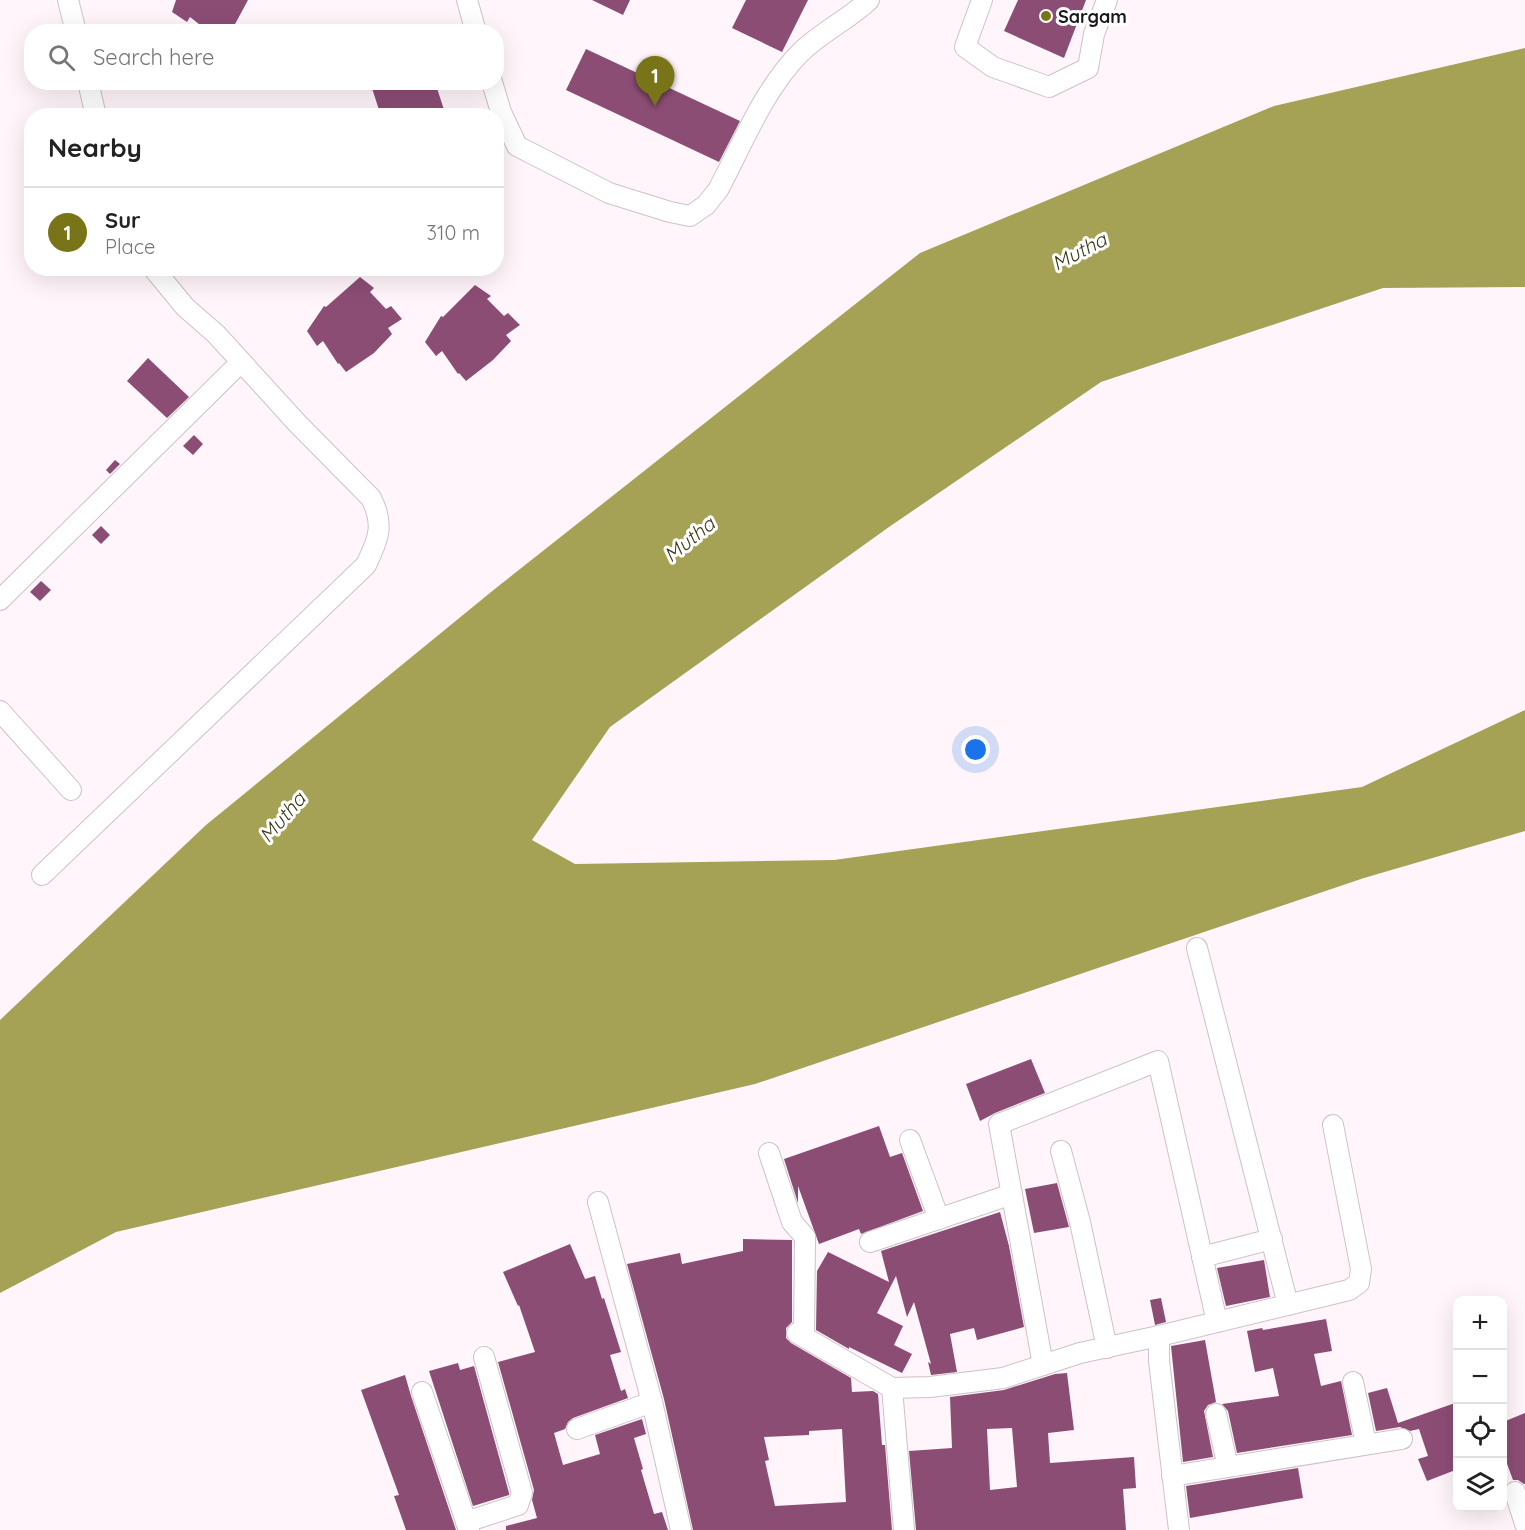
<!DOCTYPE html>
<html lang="en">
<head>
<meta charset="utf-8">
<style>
	body { margin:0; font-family:Quicksand,sans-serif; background:#f2f2f2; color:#222 }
	.controls { position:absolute; right:18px; bottom:18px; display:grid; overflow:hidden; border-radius:12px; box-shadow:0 6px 24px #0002 }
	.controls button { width:54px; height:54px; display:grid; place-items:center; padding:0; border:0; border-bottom:2px solid #e0e0e0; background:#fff; color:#222; font:30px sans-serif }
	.you { position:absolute; left:976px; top:750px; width:21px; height:21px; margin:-15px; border:4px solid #fff; border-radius:50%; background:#1a73e8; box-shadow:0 0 0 9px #1a73e833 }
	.badge { display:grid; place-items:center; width:39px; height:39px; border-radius:50%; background:#787417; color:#fff; font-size:20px; font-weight:700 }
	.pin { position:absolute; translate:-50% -50px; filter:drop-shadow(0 2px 3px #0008) }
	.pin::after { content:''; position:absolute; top:32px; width:21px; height:18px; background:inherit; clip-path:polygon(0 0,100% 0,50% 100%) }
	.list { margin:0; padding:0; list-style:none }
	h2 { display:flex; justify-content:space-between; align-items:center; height:78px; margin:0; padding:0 24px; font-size:26px }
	h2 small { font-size:20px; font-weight:400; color:#767676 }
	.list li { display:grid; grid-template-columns:39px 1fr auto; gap:18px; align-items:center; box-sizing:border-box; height:90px; padding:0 24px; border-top:2px solid #e0e0e0 }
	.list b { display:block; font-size:22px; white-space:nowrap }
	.list p { margin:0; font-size:20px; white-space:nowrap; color:#767676 }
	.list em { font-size:20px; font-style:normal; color:#767676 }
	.icon { flex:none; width:33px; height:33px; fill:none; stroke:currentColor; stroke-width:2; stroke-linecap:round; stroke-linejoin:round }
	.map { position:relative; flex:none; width:1525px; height:1530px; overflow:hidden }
	.search { position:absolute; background:#fff; box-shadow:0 6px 24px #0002; left:24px; top:24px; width:480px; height:66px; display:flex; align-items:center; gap:15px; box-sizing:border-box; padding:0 21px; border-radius:24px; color:#767676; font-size:22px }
	.panel { position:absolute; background:#fff; box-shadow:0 6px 24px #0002; left:24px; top:108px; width:480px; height:168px; border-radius:24px }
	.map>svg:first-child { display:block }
	.water { fill:#a5a255 }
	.building { fill:#8c4d75; fill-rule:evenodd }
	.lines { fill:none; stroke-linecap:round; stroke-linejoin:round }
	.minor-casing { stroke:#ccc2c8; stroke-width:22 }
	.minor { stroke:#fff; stroke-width:20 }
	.poi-dot { fill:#787417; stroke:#fff; stroke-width:2 }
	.labels { text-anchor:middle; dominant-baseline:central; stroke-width:6; stroke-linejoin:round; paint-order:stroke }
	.poi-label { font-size:18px; font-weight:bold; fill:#1b1719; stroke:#fff; text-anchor:start }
	.water-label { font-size:20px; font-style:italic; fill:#3b3917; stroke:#fff }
</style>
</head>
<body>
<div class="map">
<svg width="1525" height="1530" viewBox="0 0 1525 1530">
	<rect width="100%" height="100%" fill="#fff5fa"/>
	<!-- water -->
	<polygon class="water" points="1525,48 1525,287 1383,288 1101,382 889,527 610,727 532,840 575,864 834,860 1362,787 1525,710 1525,831 1364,878 755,1084 116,1232 0,1293 0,1020 206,825 496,588 920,253 1274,106"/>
	<!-- building -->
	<g class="building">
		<polygon points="176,0 248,0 234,26 232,25 227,32 209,32 190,17 187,22 172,12"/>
		<polygon points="592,0 630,0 623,15"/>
		<polygon points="746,0 808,0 782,52 732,28"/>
		<polygon points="1018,0 1086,0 1064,58 1004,31"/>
		<polygon points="586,49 740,121 719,162 566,90"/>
		<polygon points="370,82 396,82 397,86 408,82 435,82 446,116 381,116"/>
		<polygon points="360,277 374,288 370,292 386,309 391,306 402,319 388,328 392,334 374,353 346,372 339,363 338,364 323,341 317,346 307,331 324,306 326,307"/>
		<polygon points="475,285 491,296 487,299 504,316 508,313 520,325 506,335 511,341 493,360 466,381 459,373 458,374 442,351 436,356 425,342 441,316 443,317"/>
		<polygon points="148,358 189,397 167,418 127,381"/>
		<polygon points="194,435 203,444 193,455 183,446"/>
		<polygon points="115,460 120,464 110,474 106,470"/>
		<polygon points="101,526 110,535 101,544 92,535"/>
		<polygon points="41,581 51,590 40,601 30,592"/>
		<polygon points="1031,1059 1045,1093 995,1113 980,1121 966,1084"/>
		<polygon points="879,1126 890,1157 902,1153 923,1211 861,1234 859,1229 819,1244 798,1186 798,1203 784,1159"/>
		<polygon points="1057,1183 1069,1227 1034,1233 1025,1189"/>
		<polygon points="1000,1212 1009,1246 1024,1327 977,1340 974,1328 950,1334 957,1372 931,1375 928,1362 931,1364 914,1302 907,1317 896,1276 877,1313 903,1326 894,1345 912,1354 902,1373 849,1347 849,1349 816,1330 817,1271 828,1252 889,1282 881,1251"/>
		<path d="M 743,1239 L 792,1240 L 792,1322 L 786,1328 L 786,1338 L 791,1343 L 851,1378 L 852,1392 L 873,1391 L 878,1394 L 882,1445 L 885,1445 L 892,1530 L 693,1530 L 664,1399 L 627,1264 L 680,1253 L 682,1264 L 743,1251 ZM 842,1429 L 846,1502 L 775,1506 L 765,1461 L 769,1460 L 764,1437 L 809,1435 L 809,1431 Z"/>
		<polygon points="570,1244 585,1279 595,1276 602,1299 604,1298 621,1352 610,1355 621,1391 625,1389 628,1398 573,1418 568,1422 565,1429 554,1433 563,1465 600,1454 595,1435 642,1419 646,1434 634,1438 643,1469 641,1470 654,1514 662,1512 668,1530 506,1530 506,1526 537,1518 532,1500 534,1490 498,1362 535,1352 519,1305 518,1306 503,1272"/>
		<polygon points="1264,1260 1270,1297 1226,1306 1217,1268"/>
		<polygon points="1161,1298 1166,1322 1155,1325 1150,1300"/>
		<polygon points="1326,1319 1332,1351 1314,1354 1321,1386 1341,1381 1352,1435 1237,1453 1228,1411 1222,1404 1279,1396 1273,1368 1255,1372 1247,1331 1262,1328 1263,1330"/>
		<polygon points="1205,1340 1216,1402 1208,1405 1204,1411 1213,1457 1183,1462 1171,1346"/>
		<polygon points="458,1363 460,1370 474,1366 509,1493 509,1495 473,1506 429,1371"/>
		<path d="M 1067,1373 L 1074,1430 L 1048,1433 L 1050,1463 L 1134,1457 L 1136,1488 L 1123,1489 L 1126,1530 L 916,1530 L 909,1451 L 952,1448 L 950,1397 L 1004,1390 L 1055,1374 ZM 1012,1428 L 1017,1487 L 990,1490 L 987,1429 Z"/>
		<polygon points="405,1375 411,1396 456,1530 406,1530 394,1496 399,1495 361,1390"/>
		<polygon points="1387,1388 1398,1423 1458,1402 1458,1469 1427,1481 1418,1459 1428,1456 1419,1429 1410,1431 1400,1427 1376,1431 1368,1393"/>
		<polygon points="1525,1413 1525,1484 1524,1484 1518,1480 1513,1480 1503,1453 1503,1422"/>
		<polygon points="1298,1468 1303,1498 1190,1518 1186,1486"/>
	</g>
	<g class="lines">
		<defs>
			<g id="minor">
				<polyline points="68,0 76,32"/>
				<polyline points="467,0 476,32"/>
				<polyline points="982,0 965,47 993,67 1049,87 1088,68 1094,34 1107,0"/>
				<polyline points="88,82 96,116"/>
				<path d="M 492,82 L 501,112 L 517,146 L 609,193 L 670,212 L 690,216 L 706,205 L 718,190 C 742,145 764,89 800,53 C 821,32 848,20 869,0"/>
				<polyline points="0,600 241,362"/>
				<polyline points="0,711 71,790"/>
				<path d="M 42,875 L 366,565 C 378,540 385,525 371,498 L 297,423 L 216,334 L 185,307 L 153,268"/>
				<polyline points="1197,948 1288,1305"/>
				<polyline points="910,1140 939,1219"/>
				<polyline points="1061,1151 1080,1222 1107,1348"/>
				<polyline points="769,1153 792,1222 805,1237 804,1337"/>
				<polyline points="598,1202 652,1402 681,1530"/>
				<polyline points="870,1242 1012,1194"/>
				<polyline points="1202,1257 1272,1239"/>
				<polyline points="797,1333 892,1388 904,1530"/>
				<polyline points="1159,1336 1349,1290 1359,1283 1361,1269 1333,1125"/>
				<polyline points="1043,1365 999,1124 1158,1061 1217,1322"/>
				<polyline points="1353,1382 1366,1444"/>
				<polyline points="892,1388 930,1387 1003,1378 1080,1353 1159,1336 1159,1361 1179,1530"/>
				<polyline points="422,1392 469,1530"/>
				<polyline points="1216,1414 1228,1467"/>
				<polyline points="577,1429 652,1402"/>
				<polyline points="1172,1476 1402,1439"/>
				<polyline points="1515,1492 1525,1524"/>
				<polyline points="466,1522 518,1505 522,1493 484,1357"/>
			</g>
		</defs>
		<!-- minor casing -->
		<use href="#minor" class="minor-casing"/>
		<!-- minor -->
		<use href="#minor" class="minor"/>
	</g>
	<!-- markers -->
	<circle class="poi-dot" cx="1046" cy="16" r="6"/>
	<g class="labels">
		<!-- poi labels -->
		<g class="poi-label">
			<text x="1058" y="16">Sargam</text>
		</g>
		<!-- water labels -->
		<g class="water-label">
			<text transform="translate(1079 251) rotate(-28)">Mutha</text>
			<text transform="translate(689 539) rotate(-39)">Mutha</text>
			<text transform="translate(282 817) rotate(-49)">Mutha</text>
		</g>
	</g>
</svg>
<div class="controls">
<button>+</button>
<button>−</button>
<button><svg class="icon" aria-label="locate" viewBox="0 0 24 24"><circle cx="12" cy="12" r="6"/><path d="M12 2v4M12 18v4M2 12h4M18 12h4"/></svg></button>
<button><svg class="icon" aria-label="layers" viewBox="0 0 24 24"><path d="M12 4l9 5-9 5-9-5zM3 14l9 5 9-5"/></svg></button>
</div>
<div class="you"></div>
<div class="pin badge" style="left:655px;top:106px">1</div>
<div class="search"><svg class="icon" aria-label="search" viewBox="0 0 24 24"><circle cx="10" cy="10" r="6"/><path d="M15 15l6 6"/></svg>Search here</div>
<section class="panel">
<h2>Nearby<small></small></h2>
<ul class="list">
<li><span class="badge">1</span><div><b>Sur</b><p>Place</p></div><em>310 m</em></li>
</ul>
</section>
</div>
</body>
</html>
